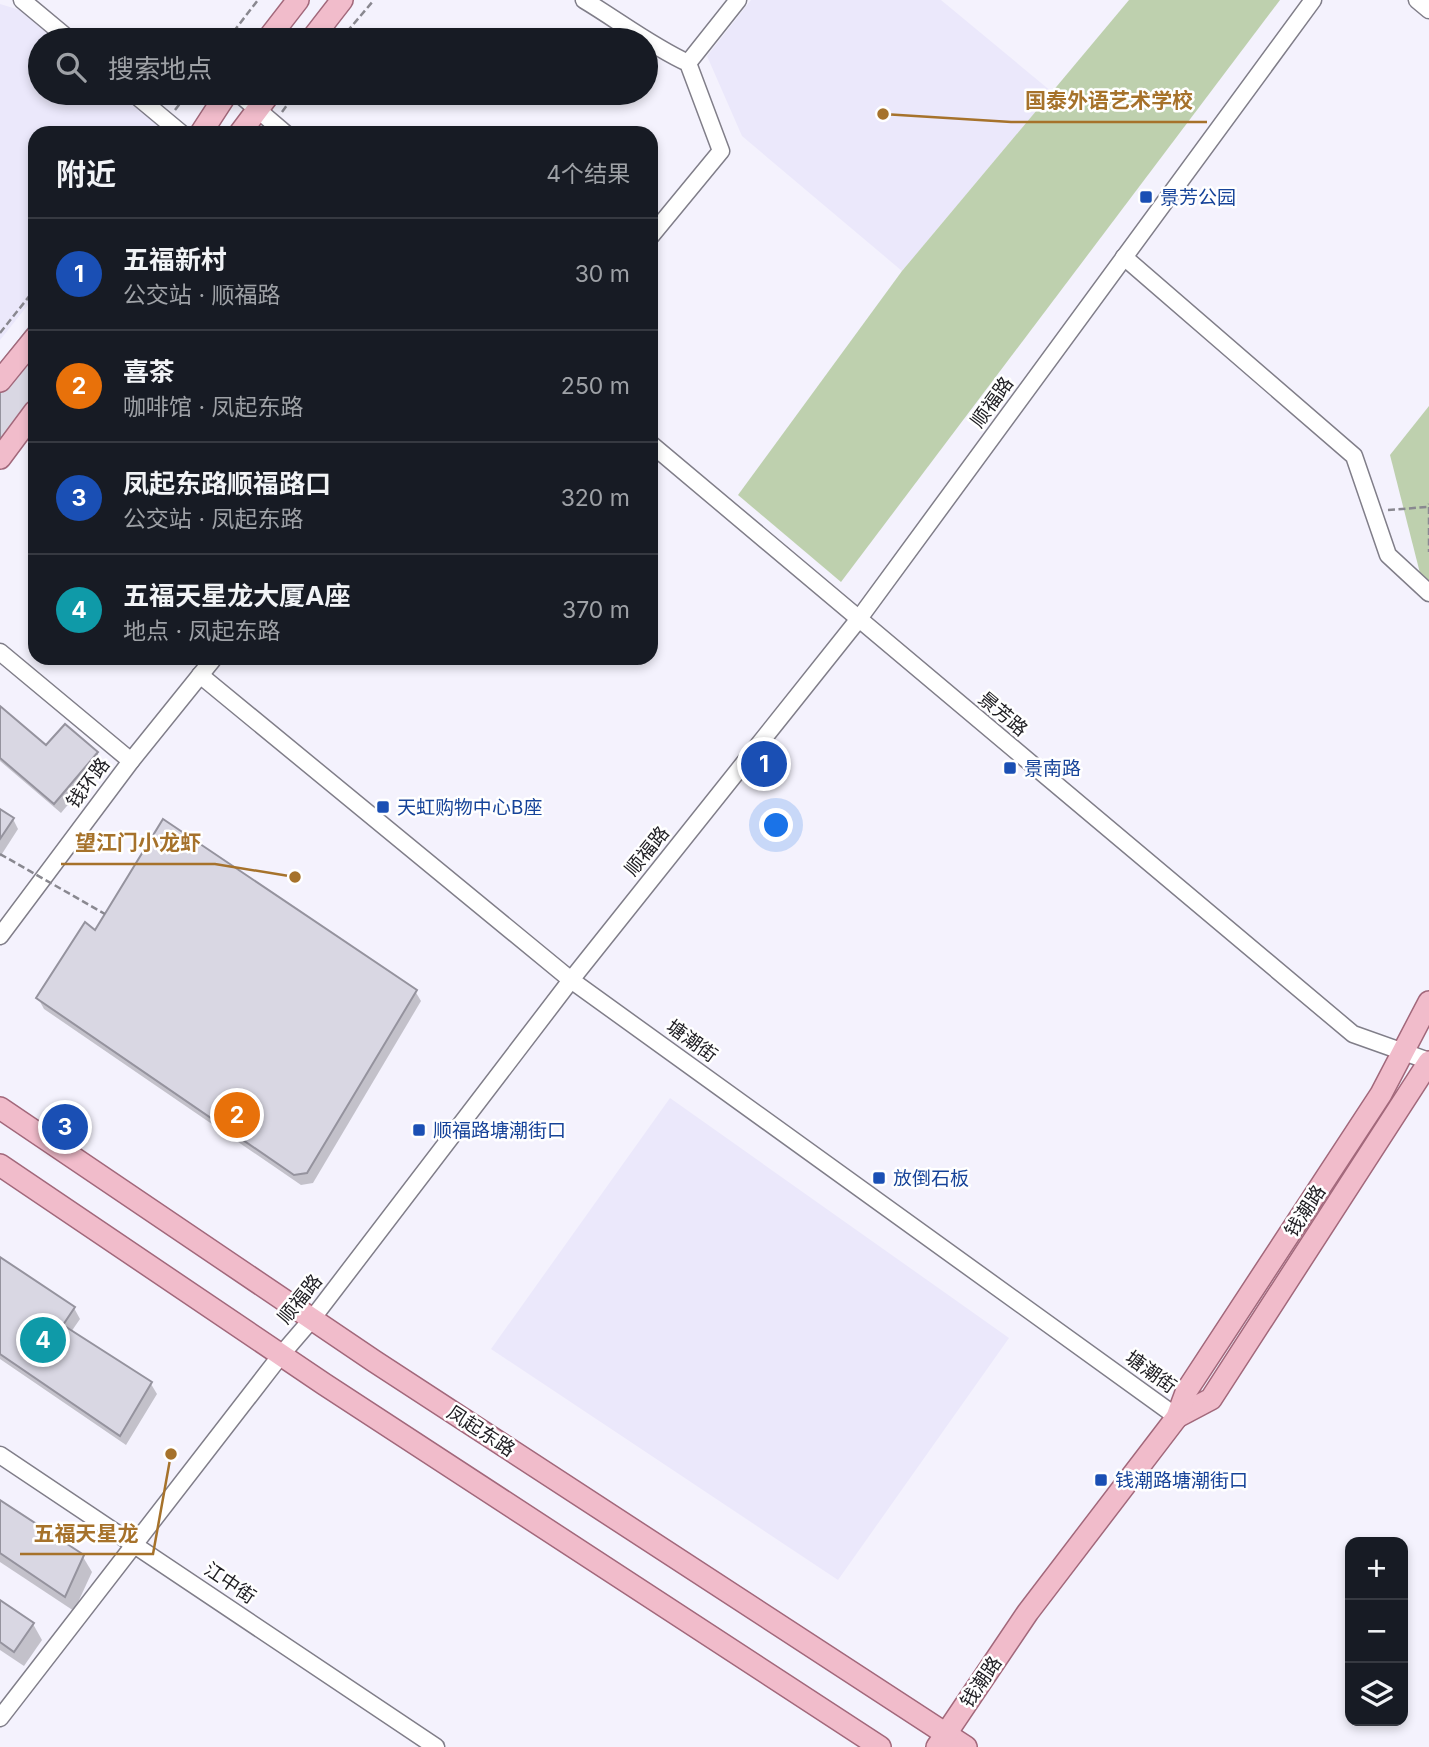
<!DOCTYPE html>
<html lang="zh">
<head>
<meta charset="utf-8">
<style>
	body { margin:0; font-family:Inter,"Noto Sans SC",sans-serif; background:#20242c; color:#f1f3f6 }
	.controls { position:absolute; right:21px; bottom:21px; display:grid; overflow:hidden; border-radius:14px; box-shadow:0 4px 10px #0003 }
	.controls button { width:63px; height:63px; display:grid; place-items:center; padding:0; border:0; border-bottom:2px solid #363941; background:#171b24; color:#f1f3f6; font:35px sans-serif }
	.you { position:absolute; left:777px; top:826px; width:24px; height:24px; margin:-18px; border:5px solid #fff; border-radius:50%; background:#1a73e8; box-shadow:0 0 0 10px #1a73e833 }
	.badge { display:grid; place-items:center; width:46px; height:46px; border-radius:50%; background:#2563eb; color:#fff; font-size:23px; font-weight:700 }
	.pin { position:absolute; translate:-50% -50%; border:4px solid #fff; box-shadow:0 2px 7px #0006 }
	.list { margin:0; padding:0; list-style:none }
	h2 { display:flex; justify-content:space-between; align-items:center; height:91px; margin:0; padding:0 28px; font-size:30px }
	h2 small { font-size:23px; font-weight:400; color:#9ea1a6 }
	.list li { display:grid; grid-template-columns:46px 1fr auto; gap:21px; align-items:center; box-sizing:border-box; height:112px; padding:0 28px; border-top:2px solid #363941 }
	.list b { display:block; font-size:26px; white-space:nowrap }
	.list p { margin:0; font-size:23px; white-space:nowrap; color:#9ea1a6 }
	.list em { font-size:23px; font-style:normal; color:#9ea1a6 }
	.icon { flex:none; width:38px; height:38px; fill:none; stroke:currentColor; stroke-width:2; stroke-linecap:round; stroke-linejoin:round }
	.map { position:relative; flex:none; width:1429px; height:1747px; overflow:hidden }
	.search { position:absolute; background:#171b24; box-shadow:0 4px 10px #0003; left:28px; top:28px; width:630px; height:77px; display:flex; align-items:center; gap:18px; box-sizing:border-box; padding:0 24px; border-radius:38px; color:#9ea1a6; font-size:26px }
	.panel { position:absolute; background:#171b24; box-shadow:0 4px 10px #0003; left:28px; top:126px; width:630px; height:539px; border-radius:21px }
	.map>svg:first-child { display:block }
	.built { fill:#ebe8fb }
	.green { fill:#bed0ae }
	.shadow { fill:#0003 }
	.building { fill:#d9d7e3; stroke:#95939e; stroke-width:2 }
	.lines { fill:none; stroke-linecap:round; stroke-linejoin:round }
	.minor-casing { stroke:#807e89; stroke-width:19 }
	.major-casing { stroke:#a2687b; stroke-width:24 }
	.path { stroke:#898890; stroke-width:2.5; stroke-dasharray:7 3.5; stroke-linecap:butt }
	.minor { stroke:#fff; stroke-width:16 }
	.major { stroke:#f1bccb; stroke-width:21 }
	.path-bridge { stroke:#898890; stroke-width:2.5; stroke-dasharray:7 3.5; stroke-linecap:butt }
	.transit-dot { fill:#1a4fb4; stroke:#fff; stroke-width:2.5 }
	.labels { text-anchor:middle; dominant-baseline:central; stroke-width:5; stroke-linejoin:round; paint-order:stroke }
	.transit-label { font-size:19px; fill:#164399; stroke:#fff; text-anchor:start }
	.street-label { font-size:19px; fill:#212025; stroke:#fff }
	.leader { fill:none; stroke:#a6722b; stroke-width:2.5 }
	.callout-dot { fill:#a6722b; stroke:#fff; stroke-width:2.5 }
	.callout-label { font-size:21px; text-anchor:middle; font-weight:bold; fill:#a6722b; stroke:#fff; stroke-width:5; stroke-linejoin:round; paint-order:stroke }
</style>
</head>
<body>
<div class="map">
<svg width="1429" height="1747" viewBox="0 0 1429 1747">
	<rect width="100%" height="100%" fill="#f4f2fd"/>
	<!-- built -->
	<g class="built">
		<polygon points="751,0 941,0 1052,92 902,271 742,136 707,56"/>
		<polygon points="0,4 23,11 58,40 40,40 40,93 120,93 158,124 163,133 35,133 35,296 0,340"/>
		<polygon points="670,1098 1009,1338 838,1580 491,1349"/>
	</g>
	<!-- green -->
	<g class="green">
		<polygon points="1129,0 1280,0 841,582 738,495 902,271"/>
		<polygon points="1429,406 1429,587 1422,581 1390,455"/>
	</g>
	<!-- shadow -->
	<g class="shadow">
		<polygon points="0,709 47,748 97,753 103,763 61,813 0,761"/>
		<polygon points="0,811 13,819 18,829 0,857"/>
		<polygon points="96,932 415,991 421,1001 313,1183 301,1185 44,1009 38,998"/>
		<polygon points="0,1259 74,1308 80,1319 71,1332 151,1384 157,1394 126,1445 0,1359"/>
		<polygon points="0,1502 83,1557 92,1572 74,1611 0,1562"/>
		<polygon points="0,1602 33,1624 42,1640 24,1666 0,1650"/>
	</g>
	<!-- building -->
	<g class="building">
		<polygon points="35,320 35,396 0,440 0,364"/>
		<polygon points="0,706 46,745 65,724 98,752 54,804 0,758"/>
		<polygon points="0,809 14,818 0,839"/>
		<polygon points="163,819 417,990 307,1173 294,1175 36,998 85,922 95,930"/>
		<polygon points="0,1257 75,1307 63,1325 152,1382 120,1436 0,1354"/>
		<polygon points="0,1500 84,1555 65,1597 0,1553"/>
		<polygon points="0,1600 34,1623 14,1652 0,1642"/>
	</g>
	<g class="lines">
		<defs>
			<g id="minor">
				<polyline points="22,0 70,40"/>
				<path d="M 584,0 C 619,21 651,46 688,63 L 721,151 L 651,236"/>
				<polyline points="1417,0 1429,10"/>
				<polyline points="688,63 738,0"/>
				<polyline points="133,93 181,133"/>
				<polyline points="238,93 285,133"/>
				<polyline points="1124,257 1354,456 1388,555 1429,593"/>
				<polyline points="651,444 1353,1034 1429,1061"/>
				<polyline points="0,652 131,761"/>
				<polyline points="200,675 571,980 1177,1417"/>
				<polyline points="0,936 131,761 214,658"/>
				<polyline points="0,1455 436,1747"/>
				<polyline points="0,1718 281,1355 312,1319 571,980 858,620 1313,0"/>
			</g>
			<g id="major">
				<polyline points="267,40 298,0"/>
				<polyline points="311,40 342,0"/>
				<polyline points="201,133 227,93"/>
				<polyline points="240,133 270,93"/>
				<polyline points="0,381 35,338"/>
				<polyline points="0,458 35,411"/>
				<polyline points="0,1108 374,1361 966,1747"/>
				<polyline points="0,1165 324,1384 880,1747"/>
				<polyline points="1177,1417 1211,1399 1429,1062"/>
				<polyline points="937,1747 1028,1612 1177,1417 1187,1390 1381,1094 1429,1002"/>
			</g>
		</defs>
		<!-- minor casing -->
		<use href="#minor" class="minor-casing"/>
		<!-- major casing -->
		<use href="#major" class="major-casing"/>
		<!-- path -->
		<g class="path">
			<polyline points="227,40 258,0"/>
			<polyline points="340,40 374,0"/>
			<polyline points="175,110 188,93"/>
			<polyline points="282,112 296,93"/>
			<polyline points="0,333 35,289"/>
			<polyline points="1429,507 1429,552"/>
			<polyline points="1388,510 1427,507 1429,504"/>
		</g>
		<!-- minor -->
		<use href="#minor" class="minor"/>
		<!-- major -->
		<use href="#major" class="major"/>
		<!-- path-bridge -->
		<polyline class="path-bridge" points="0,854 105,914"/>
	</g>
	<!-- markers -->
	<g class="transit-dot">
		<rect x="1139" y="190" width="14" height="14" rx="3.5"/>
		<rect x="1003" y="761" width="14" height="14" rx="3.5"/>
		<rect x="376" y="800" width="14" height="14" rx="3.5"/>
		<rect x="412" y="1123" width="14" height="14" rx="3.5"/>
		<rect x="872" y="1171" width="14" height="14" rx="3.5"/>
		<rect x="1094" y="1473" width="14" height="14" rx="3.5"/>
	</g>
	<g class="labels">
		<!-- transit labels -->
		<g class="transit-label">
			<text x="1160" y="197">景芳公园</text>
			<text x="1024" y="768">景南路</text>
			<text x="397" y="807">天虹购物中心B座</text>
			<text x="433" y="1130">顺福路塘潮街口</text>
			<text x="893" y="1178">放倒石板</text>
			<text x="1115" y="1480">钱潮路塘潮街口</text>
		</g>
		<!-- street labels -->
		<g class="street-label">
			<text transform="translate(992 402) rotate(-54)">顺福路</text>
			<text transform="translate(1003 714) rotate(40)">景芳路</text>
			<text transform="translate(88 783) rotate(-53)">钱环路</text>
			<text transform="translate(647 851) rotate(-51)">顺福路</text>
			<text transform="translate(692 1041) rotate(36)">塘潮街</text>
			<text transform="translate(1305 1211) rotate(-57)">钱潮路</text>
			<text transform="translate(300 1299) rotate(-51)">顺福路</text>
			<text transform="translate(1151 1372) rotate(36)">塘潮街</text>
			<text transform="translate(481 1431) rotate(33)">凤起东路</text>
			<text transform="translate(230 1583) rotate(34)">江中街</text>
			<text transform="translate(981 1682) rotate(-56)">钱潮路</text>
		</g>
	</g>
	<!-- callouts -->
	<path class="leader" d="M883 114L1011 122H1207M295 877L215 864H61M171 1454L153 1554H20"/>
	<g class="callout-dot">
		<circle cx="883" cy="114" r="7"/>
		<circle cx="295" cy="877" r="7"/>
		<circle cx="171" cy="1454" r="7"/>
	</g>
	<g class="callout-label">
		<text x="1109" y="108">国泰外语艺术学校</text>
		<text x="138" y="850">望江门小龙虾</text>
		<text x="86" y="1541">五福天星龙</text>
	</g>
</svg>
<div class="controls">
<button>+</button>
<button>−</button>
<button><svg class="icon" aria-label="layers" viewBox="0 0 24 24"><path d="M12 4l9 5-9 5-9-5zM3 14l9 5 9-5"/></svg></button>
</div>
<div class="you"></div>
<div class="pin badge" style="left:764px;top:764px;background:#1a4fb4">1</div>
<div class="pin badge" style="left:237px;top:1115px;background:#e8710a">2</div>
<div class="pin badge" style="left:65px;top:1127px;background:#1a4fb4">3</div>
<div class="pin badge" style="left:43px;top:1340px;background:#0f9aa8">4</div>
<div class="search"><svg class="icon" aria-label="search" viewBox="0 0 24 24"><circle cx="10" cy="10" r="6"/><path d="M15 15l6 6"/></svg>搜索地点</div>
<section class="panel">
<h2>附近<small>4个结果</small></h2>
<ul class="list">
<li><span class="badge" style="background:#1a4fb4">1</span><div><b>五福新村</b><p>公交站 · 顺福路</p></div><em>30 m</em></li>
<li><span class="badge" style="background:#e8710a">2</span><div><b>喜茶</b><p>咖啡馆 · 凤起东路</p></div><em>250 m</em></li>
<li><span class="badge" style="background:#1a4fb4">3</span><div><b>凤起东路顺福路口</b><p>公交站 · 凤起东路</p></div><em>320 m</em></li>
<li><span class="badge" style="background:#0f9aa8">4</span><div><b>五福天星龙大厦A座</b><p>地点 · 凤起东路</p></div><em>370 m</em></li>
</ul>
</section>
</div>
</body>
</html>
